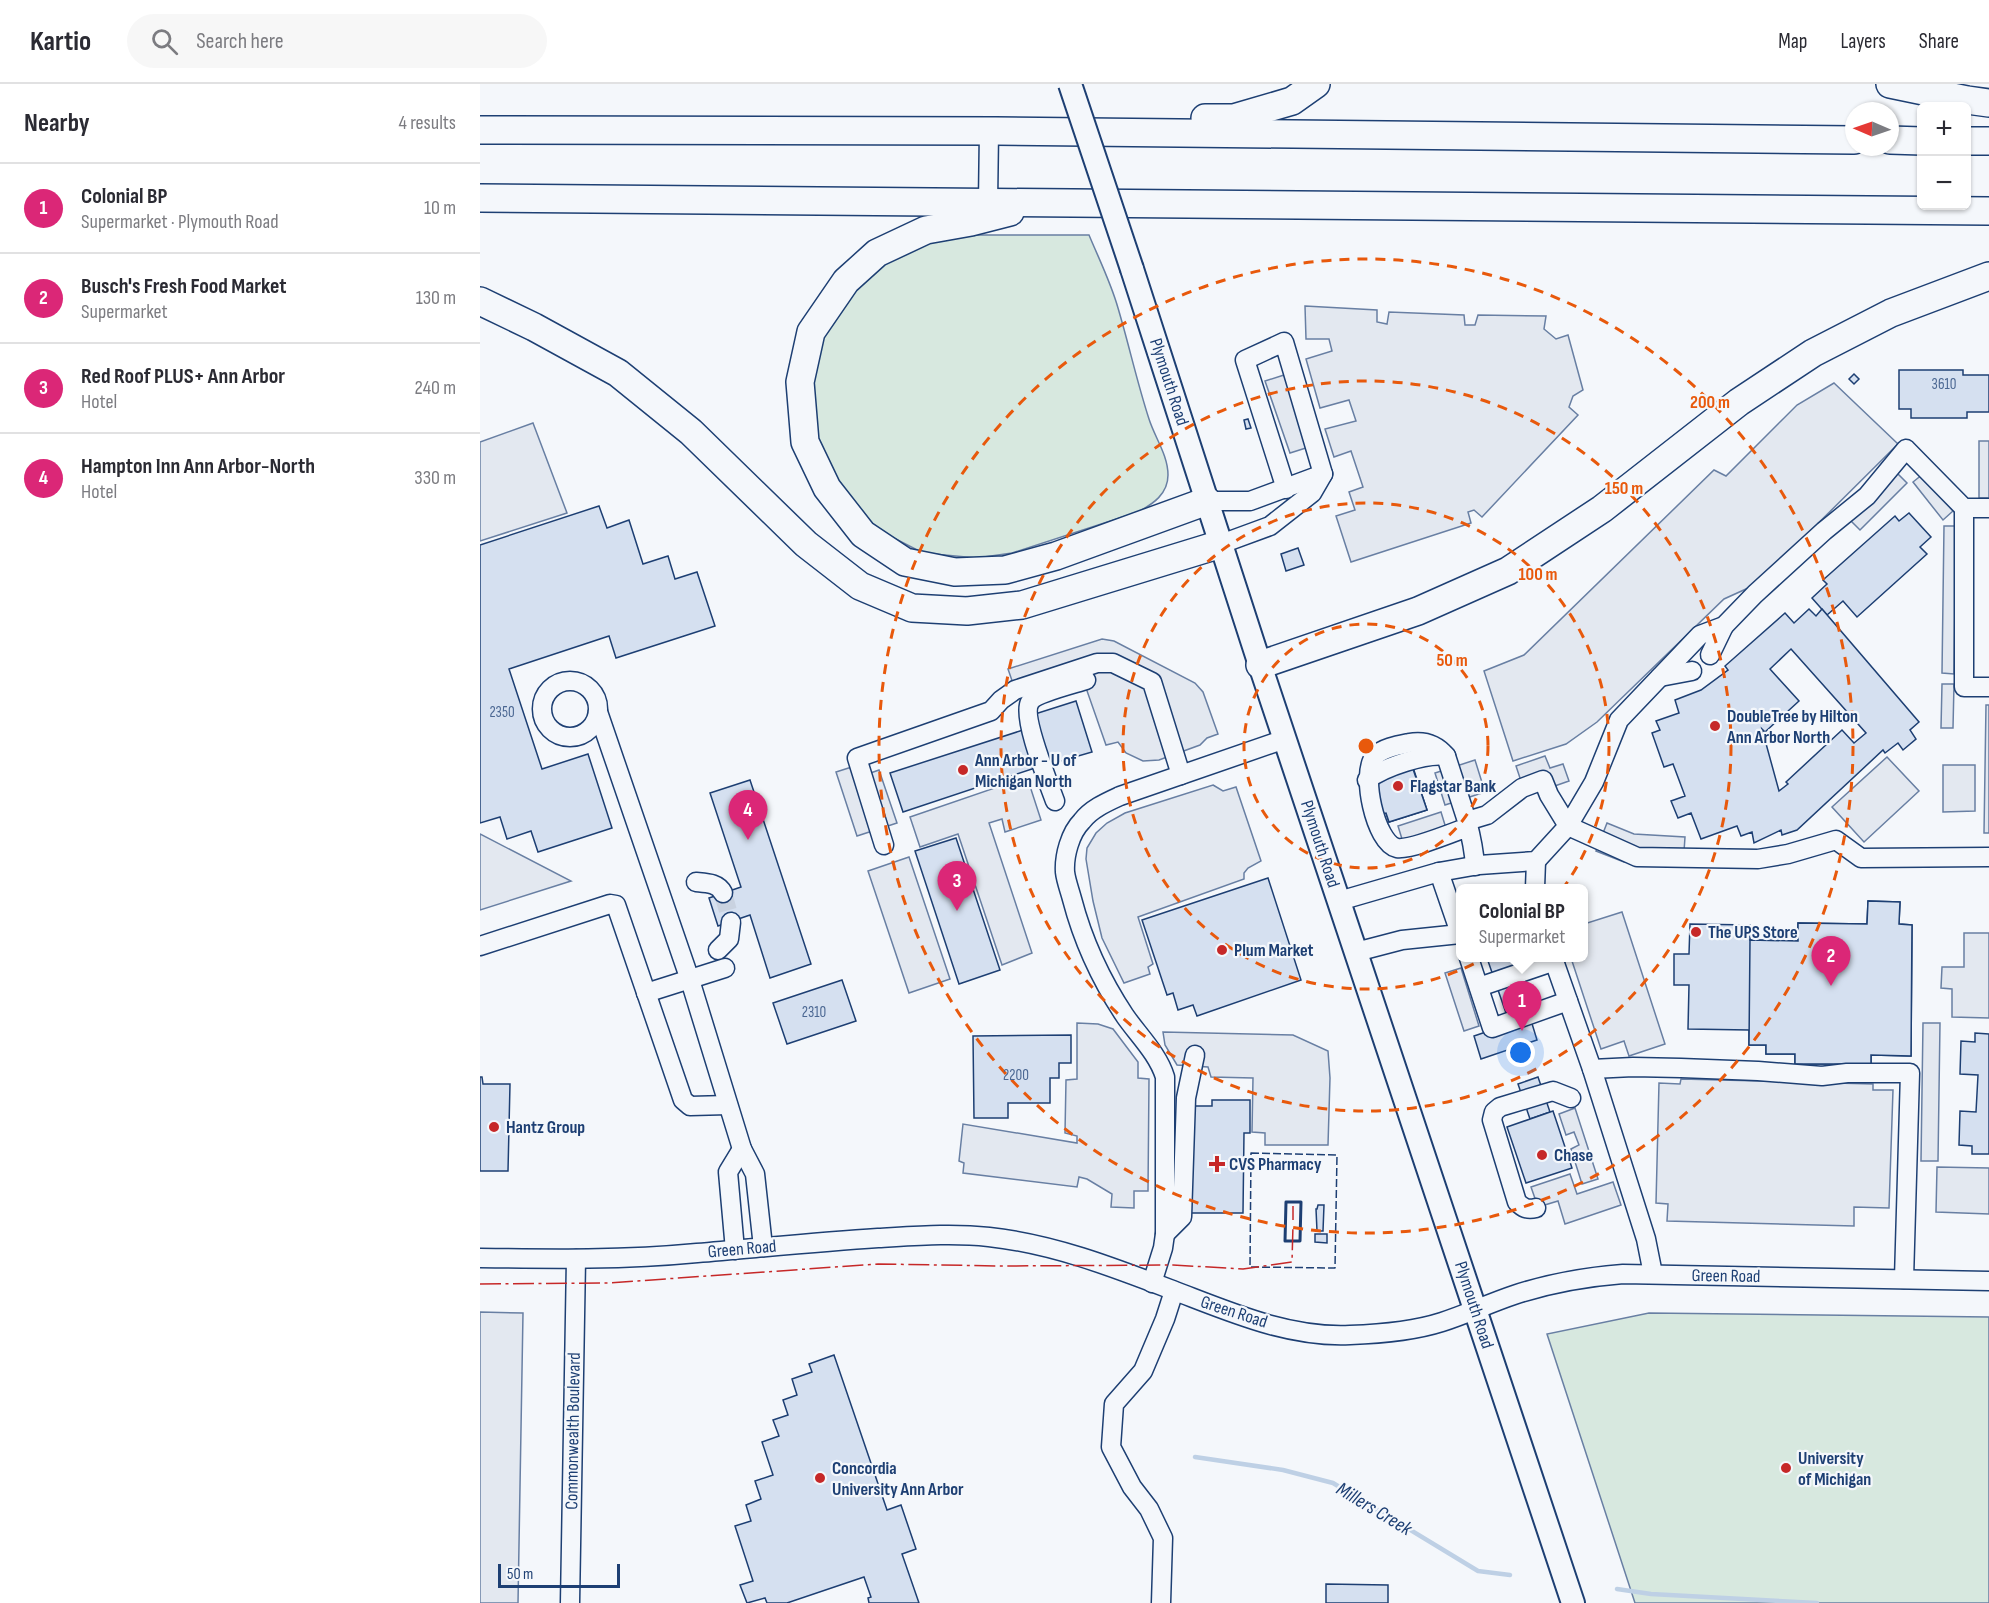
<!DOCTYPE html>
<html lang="en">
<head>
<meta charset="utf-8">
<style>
	body { margin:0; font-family:"Sofia Sans Condensed",sans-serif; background:#f7f7f7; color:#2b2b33 }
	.controls { position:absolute; right:18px; top:18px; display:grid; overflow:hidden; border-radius:9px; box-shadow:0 2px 4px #0004 }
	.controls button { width:54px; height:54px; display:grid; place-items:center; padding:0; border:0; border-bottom:2px solid #e1e1e2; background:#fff; color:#2b2b33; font:30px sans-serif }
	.compass { position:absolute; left:1365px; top:18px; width:54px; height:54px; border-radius:50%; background:#fff; box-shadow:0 2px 4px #0004; rotate:272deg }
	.scale { position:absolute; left:18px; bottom:15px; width:122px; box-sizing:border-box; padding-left:6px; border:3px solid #1d3f73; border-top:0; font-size:16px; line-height:21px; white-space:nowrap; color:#1d3f73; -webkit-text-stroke:4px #f4f7fb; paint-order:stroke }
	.you { position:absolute; left:1041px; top:969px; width:21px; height:21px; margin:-15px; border:4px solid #fff; border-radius:50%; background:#1a73e8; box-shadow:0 0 0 9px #1a73e833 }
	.badge { display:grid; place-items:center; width:39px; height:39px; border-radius:50%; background:#db2777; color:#fff; font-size:20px; font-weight:700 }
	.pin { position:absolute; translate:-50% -50px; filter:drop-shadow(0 2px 3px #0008) }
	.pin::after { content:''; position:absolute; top:32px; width:21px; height:18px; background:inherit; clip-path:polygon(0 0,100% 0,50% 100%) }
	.popup { position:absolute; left:976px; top:800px; width:132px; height:78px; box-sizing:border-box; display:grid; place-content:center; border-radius:9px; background:#fff; filter:drop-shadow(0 2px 4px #0005); font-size:20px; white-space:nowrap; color:#7c7c81 }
	.popup b { font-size:22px; color:#2b2b33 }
	.popup::after { content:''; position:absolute; left:50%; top:100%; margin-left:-12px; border:12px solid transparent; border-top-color:#fff }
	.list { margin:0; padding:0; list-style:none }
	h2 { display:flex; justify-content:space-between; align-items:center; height:78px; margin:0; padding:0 24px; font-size:26px }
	h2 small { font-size:20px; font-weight:400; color:#7c7c81 }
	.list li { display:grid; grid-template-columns:39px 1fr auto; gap:18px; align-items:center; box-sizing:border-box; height:90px; padding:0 24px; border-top:2px solid #e1e1e2 }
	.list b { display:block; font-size:22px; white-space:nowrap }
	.list p { margin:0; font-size:20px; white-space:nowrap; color:#7c7c81 }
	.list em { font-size:20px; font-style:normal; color:#7c7c81 }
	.icon { flex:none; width:33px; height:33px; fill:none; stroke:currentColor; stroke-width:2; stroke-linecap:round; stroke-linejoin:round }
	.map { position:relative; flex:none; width:1509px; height:1519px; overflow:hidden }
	header { display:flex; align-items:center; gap:36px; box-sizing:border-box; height:84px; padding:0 30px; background:#fff; border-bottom:2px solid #e1e1e2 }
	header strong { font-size:28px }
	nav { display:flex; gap:33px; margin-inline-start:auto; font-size:21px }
	.search { width:420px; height:54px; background:#f7f7f7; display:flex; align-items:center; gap:15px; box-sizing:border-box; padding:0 21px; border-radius:33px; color:#7c7c81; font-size:22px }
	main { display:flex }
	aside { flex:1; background:#fff }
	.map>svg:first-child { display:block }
	.green { fill:#d7e8df; stroke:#687fa3; stroke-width:1.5 }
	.parking { fill:#e3e8f0; stroke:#687fa3; stroke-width:1.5 }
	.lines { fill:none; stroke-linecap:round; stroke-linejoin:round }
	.stream { stroke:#bed0e5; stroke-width:4.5 }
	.building { fill:#d5e0f0; stroke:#1d3f73; stroke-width:1.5; fill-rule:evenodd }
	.minor-tunnel { stroke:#c9d2e0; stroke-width:18; stroke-dasharray:18 9; stroke-linecap:butt }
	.minor-casing { stroke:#1d3f73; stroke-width:21 }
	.major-casing { stroke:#1d3f73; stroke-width:26 }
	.highway-casing { stroke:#1d3f73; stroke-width:30 }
	.minor { stroke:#f4f7fb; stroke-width:18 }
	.major { stroke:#f4f7fb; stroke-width:22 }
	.highway { stroke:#f4f7fb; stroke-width:27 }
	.major-bridge-casing { stroke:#1d3f73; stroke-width:26; stroke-linecap:butt }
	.major-bridge { stroke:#f4f7fb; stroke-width:22 }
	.fence { stroke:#1d3f73; stroke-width:1.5; stroke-dasharray:8 3; stroke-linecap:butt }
	.wall { stroke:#1d3f73; stroke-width:3 }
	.power { stroke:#c62828; stroke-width:1.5; stroke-dasharray:21 4.5 3 4.5; stroke-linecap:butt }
	.ring { fill:none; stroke:#e8590c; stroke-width:3; stroke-dasharray:10 8 }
	.poi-dot { fill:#c62828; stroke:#f4f7fb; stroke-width:2 }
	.labels { text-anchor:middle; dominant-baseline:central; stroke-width:4.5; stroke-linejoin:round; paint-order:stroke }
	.number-label { font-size:15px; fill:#4b6792 }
	.street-label { font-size:18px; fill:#1d3f73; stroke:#f4f7fb }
	.poi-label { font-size:18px; font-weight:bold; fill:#1d3f73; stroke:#f4f7fb; text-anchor:start }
	.water-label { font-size:20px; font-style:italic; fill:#1d3f73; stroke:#f4f7fb }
	.centre { fill:#e8590c; stroke:#f4f7fb; stroke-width:3 }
	.ring-label { font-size:18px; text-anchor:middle; font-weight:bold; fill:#e8590c; stroke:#f4f7fb; stroke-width:4.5; stroke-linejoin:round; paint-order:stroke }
</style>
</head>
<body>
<header>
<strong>Kartio</strong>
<div class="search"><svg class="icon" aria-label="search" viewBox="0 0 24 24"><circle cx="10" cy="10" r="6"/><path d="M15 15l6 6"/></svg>Search here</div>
<nav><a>Map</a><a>Layers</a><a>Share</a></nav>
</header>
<main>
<aside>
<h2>Nearby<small>4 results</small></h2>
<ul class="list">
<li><span class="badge">1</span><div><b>Colonial BP</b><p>Supermarket · Plymouth Road</p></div><em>10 m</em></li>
<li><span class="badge">2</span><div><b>Busch's Fresh Food Market</b><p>Supermarket</p></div><em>130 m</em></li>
<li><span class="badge">3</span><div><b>Red Roof PLUS+ Ann Arbor</b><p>Hotel</p></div><em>240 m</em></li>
<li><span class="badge">4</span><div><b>Hampton Inn Ann Arbor-North</b><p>Hotel</p></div><em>330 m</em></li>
</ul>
</aside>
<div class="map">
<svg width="1509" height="1519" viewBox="0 0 1509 1519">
	<rect width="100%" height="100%" fill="#f4f7fb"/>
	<!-- green -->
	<g class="green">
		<path d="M 457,151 L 609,151 C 619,175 631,199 638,224 C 649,261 657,298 669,335 C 675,354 688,371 688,391 C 688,410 673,420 658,428 L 532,469 L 497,474 L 443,469 L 404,449 L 363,415 L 338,359 L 331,303 L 342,255 L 361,217 L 394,182 Z"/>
		<polygon points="1169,1229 1509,1233 1509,1519 1155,1519 1067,1250"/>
	</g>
	<!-- parking -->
	<g class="parking">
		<polygon points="825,222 897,226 897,238 907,240 909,228 984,231 985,241 995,241 998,231 1066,232 1064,245 1076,255 1088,251 1103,306 1093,312 1089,323 1098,331 1002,433 994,426 988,428 991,439 871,478 856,432 875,426 869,408 883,403 871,367 854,373 845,345 876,337 869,316 840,324 826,275 852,267 849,255 826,255"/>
		<polygon points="804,291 829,363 810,369 785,297"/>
		<polygon points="1354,299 1418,360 1277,500 1244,515 1117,638 1086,660 1033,677 1004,587 1044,571 1234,386 1246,392 1317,321"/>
		<polygon points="53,339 87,429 0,457 0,358"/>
		<rect x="1499" y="357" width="10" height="57"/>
		<polygon points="1417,389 1427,399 1380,446 1370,436"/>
		<polygon points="1443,390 1473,427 1463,436 1433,398"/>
		<polygon points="1464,442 1476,442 1474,590 1462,589"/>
		<polygon points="622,555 634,557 715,599 723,608 738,650 727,654 720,661 679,676 663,677 646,669 638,658 626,661 605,601 538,614 528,585"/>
		<polygon points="1462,600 1474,600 1473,644 1461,644"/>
		<polygon points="1506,621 1509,621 1509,749 1504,749"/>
		<polygon points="1065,672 1070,684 1083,680 1089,697 1046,712 1036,682"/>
		<polygon points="1407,673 1439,707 1384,758 1352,723"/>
		<polygon points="995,676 1005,708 965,721 955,689"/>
		<polygon points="378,681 382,692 399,686 417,739 377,752 356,688"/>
		<polygon points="1463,681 1495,681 1495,727 1463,728"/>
		<polygon points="547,693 561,736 525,748 522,735 509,739 552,869 522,881 478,750 440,763 430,733"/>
		<polygon points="733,701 743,707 756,703 781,777 768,784 764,789 764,795 658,833 673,880 668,883 670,890 644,899 622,854 613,817 606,775 607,764 616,749 627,739 645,729"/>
		<polygon points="961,728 969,754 926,768 918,742"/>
		<polygon points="1127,739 1154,750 1205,753 1203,782 1144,778 1116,767"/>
		<polygon points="0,750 91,797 0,826"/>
		<polygon points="429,773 470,895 429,909 388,787"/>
		<polygon points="1142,828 1185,960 1149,972 1144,957 1121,965 1091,874 1104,874 1104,840"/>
		<polygon points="1484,849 1509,849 1509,934 1472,933 1472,905 1461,904 1462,883 1484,883"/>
		<polygon points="981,884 999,942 984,947 965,889"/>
		<polygon points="597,939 618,940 633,945 658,978 658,994 669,995 668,1107 654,1107 654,1124 631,1123 632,1110 607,1095 599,1093 597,1103 483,1089 484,1079 479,1077 483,1040 597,1059 597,1052 585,1049 586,996 597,995"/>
		<polygon points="1443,939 1460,939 1458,1077 1441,1077"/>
		<polygon points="683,948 813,951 848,967 850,994 848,1061 785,1061 785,1049 772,1048 773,994 731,993 728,983 697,981 685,961"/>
		<polygon points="1201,995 1393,1000 1393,1006 1413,1006 1409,1124 1374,1123 1374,1142 1187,1137 1188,1120 1176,1119 1179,999 1200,1000"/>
		<polygon points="1095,1024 1118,1095 1102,1100 1091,1065 1099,1061 1094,1048 1086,1051 1079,1030"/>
		<polygon points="1457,1083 1509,1084 1509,1130 1456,1128"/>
		<polygon points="1090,1090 1097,1110 1133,1098 1141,1121 1085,1140 1078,1117 1058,1123 1051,1103"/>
		<polygon points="0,1228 43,1229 38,1519 0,1519"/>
	</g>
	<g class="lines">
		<!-- stream -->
		<g class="stream">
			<polyline points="715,1373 803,1386 853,1399 998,1487 1030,1491"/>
			<polyline points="1137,1505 1171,1510 1337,1519"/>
		</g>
	</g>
	<!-- building -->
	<g class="building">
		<polygon points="1419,286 1483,286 1483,291 1509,291 1509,328 1487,328 1487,334 1431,334 1431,325 1419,325"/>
		<polygon points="1374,290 1379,295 1374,300 1369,295"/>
		<polygon points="768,335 771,344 766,345 764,336"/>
		<polygon points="119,422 127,444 149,436 163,480 188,472 195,495 217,488 235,542 136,574 129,552 29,585 62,685 108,670 132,744 58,768 51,747 27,755 20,733 0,739 0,461"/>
		<polygon points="1429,429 1451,453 1440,463 1447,470 1377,533 1363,517 1347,531 1332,514 1347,500 1343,496 1415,432 1419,437"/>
		<polygon points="818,464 824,481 806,487 801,470"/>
		<path d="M 1329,525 L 1336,532 L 1342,525 L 1439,638 L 1430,646 L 1436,655 L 1423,666 L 1418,659 L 1405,669 L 1403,666 L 1317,746 L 1302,751 L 1301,746 L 1274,759 L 1272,748 L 1261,752 L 1257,742 L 1221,755 L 1211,729 L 1198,734 L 1191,717 L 1205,712 L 1193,680 L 1184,683 L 1172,649 L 1180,646 L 1176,637 L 1199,629 L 1195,616 L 1221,606 L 1248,586 L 1245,582 L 1305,529 L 1314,539 ZM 1311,565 L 1386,649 L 1374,659 L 1362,646 L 1306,698 L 1308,700 L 1299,707 L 1282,645 L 1285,648 L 1319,617 L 1290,585 Z"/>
		<polygon points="596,617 612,668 567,681 555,630"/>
		<polygon points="543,646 555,684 423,728 410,689"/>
		<polygon points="927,665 947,726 909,738 906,729 901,730 895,697 902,673"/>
		<polygon points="933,685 947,726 909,738 906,729 901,730 895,697"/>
		<polygon points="270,696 331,880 290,894 270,831 238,842 229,814 261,803 230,709"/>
		<polygon points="476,754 520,886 479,900 435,767"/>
		<polygon points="788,794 821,896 717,932 713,921 698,926 693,909 687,911 662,836"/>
		<polygon points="1388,817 1420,818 1419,840 1432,841 1431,972 1391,971 1391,980 1315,980 1315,970 1286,970 1286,961 1269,961 1269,946 1208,945 1209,901 1194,901 1194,870 1209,870 1210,840 1270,841 1270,856 1318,857 1318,839 1387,840"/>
		<polygon points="1388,817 1420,818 1419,840 1432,841 1431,972 1391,971 1391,980 1315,980 1315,970 1286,970 1286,961 1269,961 1270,856 1318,857 1318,839 1387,840"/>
		<polygon points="1007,874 1032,874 1049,924 1027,932"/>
		<polygon points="362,896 376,937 307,960 293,919"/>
		<polygon points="1050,933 1057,956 1001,975 994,952"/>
		<polygon points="1495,949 1509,950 1509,1070 1492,1070 1492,1062 1479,1061 1480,1027 1496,1028 1498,991 1480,990 1481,957 1495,958"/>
		<polygon points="591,951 591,979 579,979 579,994 570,994 570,1019 528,1019 528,1034 494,1034 493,952"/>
		<polygon points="0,993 2,993 3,1000 30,1000 28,1087 0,1087"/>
		<polygon points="1058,993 1070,1028 1050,1035 1038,1000"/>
		<polygon points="732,1016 770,1016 770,1049 764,1049 763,1129 710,1129 711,1022 732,1022"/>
		<polygon points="1073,1027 1092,1084 1046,1099 1027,1043"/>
		<polygon points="838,1121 844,1121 843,1147 837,1147 836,1125 837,1125"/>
		<polygon points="835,1150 847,1150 847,1159 835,1158"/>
		<polygon points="354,1271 407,1426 421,1421 436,1465 422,1470 439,1519 389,1519 388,1514 391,1513 384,1493 307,1519 287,1519 285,1514 267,1519 260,1501 273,1497 255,1442 271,1437 266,1421 281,1415 275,1397 293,1391 282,1358 299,1352 293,1336 308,1331 303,1316 317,1311 312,1295 332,1288 329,1280"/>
		<polygon points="846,1500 908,1501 908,1519 846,1519"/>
	</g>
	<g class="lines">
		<!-- minor-tunnel -->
		<polyline class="minor-tunnel" points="243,809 251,838"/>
		<defs>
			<g id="minor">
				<polyline points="508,119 509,47"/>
				<polyline points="727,417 770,417 843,390"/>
				<polyline points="1484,424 1484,603 1509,603"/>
				<polyline points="741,460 790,442 832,409 843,390 804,258 765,276 806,405"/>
				<polyline points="1230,571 1244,542"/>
				<polyline points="1180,593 1212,587"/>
				<circle cx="90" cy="625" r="28"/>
				<polyline points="118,628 210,896 262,1065 275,1090 283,1163"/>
				<path d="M 887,696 C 904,683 946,669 966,672"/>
				<path d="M 575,717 C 569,700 541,632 550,618 C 556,609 594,600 606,596"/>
				<polyline points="987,737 1007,731 1042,704 1063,696 1069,711 1088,742 1157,773 1278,775 1308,770 1356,756 1381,774 1509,773"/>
				<path d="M 988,743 C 974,748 931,766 917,764 C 895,759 880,688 895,672 C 902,664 919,661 929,659 C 945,656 956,660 966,672 L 987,737 C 991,752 994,766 995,782"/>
				<polyline points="404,761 377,674 511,627 521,616 535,606 617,579 633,579 672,598 701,691"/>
				<polyline points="959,788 980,849"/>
				<path d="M 216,798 C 227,799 238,799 243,809"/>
				<polyline points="1055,804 1056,777"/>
				<polyline points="859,817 959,788 999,781 1056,777 1088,742 1114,698 1139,636 1220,551 1244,542 1275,510 1344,447 1387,412 1426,365 1484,424 1509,424"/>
				<polyline points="0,862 130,820 136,821 203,1016 210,1022 248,1021"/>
				<polyline points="238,866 249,855 251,838"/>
				<polyline points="876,868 922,856 980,850"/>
				<polyline points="989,874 1012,944 1088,917"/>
				<polyline points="1073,874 1112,985 1166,1155 1173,1190"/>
				<polyline points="999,903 1075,877"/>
				<polyline points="166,909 245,884"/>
				<polyline points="1112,985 1153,983 1201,984 1278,987 1342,992 1367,989 1430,989 1424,1195"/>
				<path d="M 1056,1124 C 1047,1126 1043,1124 1037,1118 L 1012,1036 L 1014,1028 L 1020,1023 L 1073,1007 L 1091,1014"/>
				<polyline points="685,1150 702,1133 706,1014 715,971"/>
				<polyline points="255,1166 248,1088 262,1065"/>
				<path d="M 0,1174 C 72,1175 145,1176 217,1169 C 277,1164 338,1158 398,1154 C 435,1152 472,1149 509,1153 C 574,1160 635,1184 695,1207 C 750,1228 809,1254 870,1251 C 900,1250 934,1247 962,1238 C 987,1230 1010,1219 1034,1211 C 1070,1199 1105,1193 1143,1190 L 1509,1197"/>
				<path d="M 672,1199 L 683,1164 L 685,1150 L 685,993 C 678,970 659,952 645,932 C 621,896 603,857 592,815 C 590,807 586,797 585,788 C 584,772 590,749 602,737 C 611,725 627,718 640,712 L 805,655"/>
				<polyline points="90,1519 96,1175"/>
				<polyline points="681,1519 683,1454 669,1425 652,1403 631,1363 634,1320 663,1287 685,1235 694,1207"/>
			</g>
			<polyline id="major" points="652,185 780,581 1093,1519"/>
			<g id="highway">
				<polyline points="1410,0 1487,16 1509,19"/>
				<polyline points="725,34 754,34 812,17 836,0"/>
				<polyline points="0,46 516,47 1374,56"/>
				<polyline points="1410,56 1442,57"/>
				<polyline points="1486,57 1509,57"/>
				<polyline points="0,114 1509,127"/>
				<polyline points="530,128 491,138 446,146 397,169 366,197 331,248 320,298 325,358 347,404 383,450 425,478 475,488 525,486 576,472 727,417"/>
				<polyline points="0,217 54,243 138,289 211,348 326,460 380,502 432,524 487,527 542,521 741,460"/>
				<polyline points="780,581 938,527 1028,487 1122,425 1259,318 1333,269 1411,229 1509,192"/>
			</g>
		</defs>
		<!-- minor casing -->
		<use href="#minor" class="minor-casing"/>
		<!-- major casing -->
		<use href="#major" class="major-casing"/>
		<!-- highway casing -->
		<use href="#highway" class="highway-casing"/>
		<!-- minor -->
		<use href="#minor" class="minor"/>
		<!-- major -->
		<use href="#major" class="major"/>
		<!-- highway -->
		<use href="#highway" class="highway"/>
		<defs>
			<polyline id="major-bridge" points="590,0 652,185"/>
		</defs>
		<!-- major-bridge casing -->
		<use href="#major-bridge" class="major-bridge-casing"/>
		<!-- major-bridge -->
		<use href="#major-bridge" class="major-bridge"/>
		<!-- fence -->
		<polygon class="fence" points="771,1069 857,1071 855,1184 770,1183"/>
		<!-- wall -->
		<polygon class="wall" points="806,1118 821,1118 820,1157 805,1157"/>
		<!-- power -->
		<g class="power">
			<polyline points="813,1136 813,1122"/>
			<polyline points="0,1200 128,1199 398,1180 523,1182 693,1181 763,1185 812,1178 813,1141"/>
		</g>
	</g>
	<!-- distance rings -->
	<g class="ring">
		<circle cx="886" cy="662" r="122"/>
		<circle cx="886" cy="662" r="243"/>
		<circle cx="886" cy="662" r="365"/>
		<circle cx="886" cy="662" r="487"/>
	</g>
	<!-- markers -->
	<g class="poi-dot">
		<circle cx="1235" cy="642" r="6"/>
		<circle cx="483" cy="686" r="6"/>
		<circle cx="918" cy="702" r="6"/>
		<circle cx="1216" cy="848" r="6"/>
		<circle cx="742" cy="866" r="6"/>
		<circle cx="14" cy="1043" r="6"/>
		<circle cx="1062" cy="1071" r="6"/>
		<path d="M734 1071h6v6h6v6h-6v6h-6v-6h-6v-6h6z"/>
		<circle cx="1306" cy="1384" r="6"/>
		<circle cx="340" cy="1394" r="6"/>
	</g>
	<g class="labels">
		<!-- number labels -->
		<g class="number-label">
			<text x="1464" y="300">3610</text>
			<text x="22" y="628">2350</text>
			<text x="334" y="928">2310</text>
			<text x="536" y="991">2200</text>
		</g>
		<!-- street labels -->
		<g class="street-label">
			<text transform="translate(689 298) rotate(72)">Plymouth Road</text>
			<text transform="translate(840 760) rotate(72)">Plymouth Road</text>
			<text transform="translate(262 1165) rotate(-5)">Green Road</text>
			<text transform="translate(1246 1192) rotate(1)">Green Road</text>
			<text transform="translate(994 1221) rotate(72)">Plymouth Road</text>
			<text transform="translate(754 1228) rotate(18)">Green Road</text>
			<text transform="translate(93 1347) rotate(-89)">Commonwealth Boulevard</text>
		</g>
		<!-- poi labels -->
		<g class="poi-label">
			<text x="1247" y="632">DoubleTree by Hilton<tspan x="1247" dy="21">Ann Arbor North</tspan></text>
			<text x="495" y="676">Ann Arbor - U of<tspan x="495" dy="21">Michigan North</tspan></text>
			<text x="930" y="702">Flagstar Bank</text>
			<text x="1228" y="848">The UPS Store</text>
			<text x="754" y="866">Plum Market</text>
			<text x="26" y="1043">Hantz Group</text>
			<text x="1074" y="1071">Chase</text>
			<text x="749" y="1080">CVS Pharmacy</text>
			<text x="1318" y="1374">University<tspan x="1318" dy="21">of Michigan</tspan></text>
			<text x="352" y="1384">Concordia<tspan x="352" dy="21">University Ann Arbor</tspan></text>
		</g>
		<!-- water labels -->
		<g class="water-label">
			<text transform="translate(894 1425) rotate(31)">Millers Creek</text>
		</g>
	</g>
	<circle cx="886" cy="662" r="9" class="centre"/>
	<g class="ring-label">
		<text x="1230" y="324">200 m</text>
		<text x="1144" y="410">150 m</text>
		<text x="1058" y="496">100 m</text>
		<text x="972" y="582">50 m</text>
	</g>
</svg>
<div class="controls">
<button>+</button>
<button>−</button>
</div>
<svg class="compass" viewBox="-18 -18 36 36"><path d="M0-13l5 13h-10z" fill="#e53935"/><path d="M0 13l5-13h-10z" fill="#7c7c81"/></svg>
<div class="scale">50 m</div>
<div class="you"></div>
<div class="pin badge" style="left:1042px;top:947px">1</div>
<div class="popup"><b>Colonial BP</b>Supermarket</div>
<div class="pin badge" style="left:1351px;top:902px">2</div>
<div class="pin badge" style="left:477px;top:827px">3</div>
<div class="pin badge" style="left:268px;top:756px">4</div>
</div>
</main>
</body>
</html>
